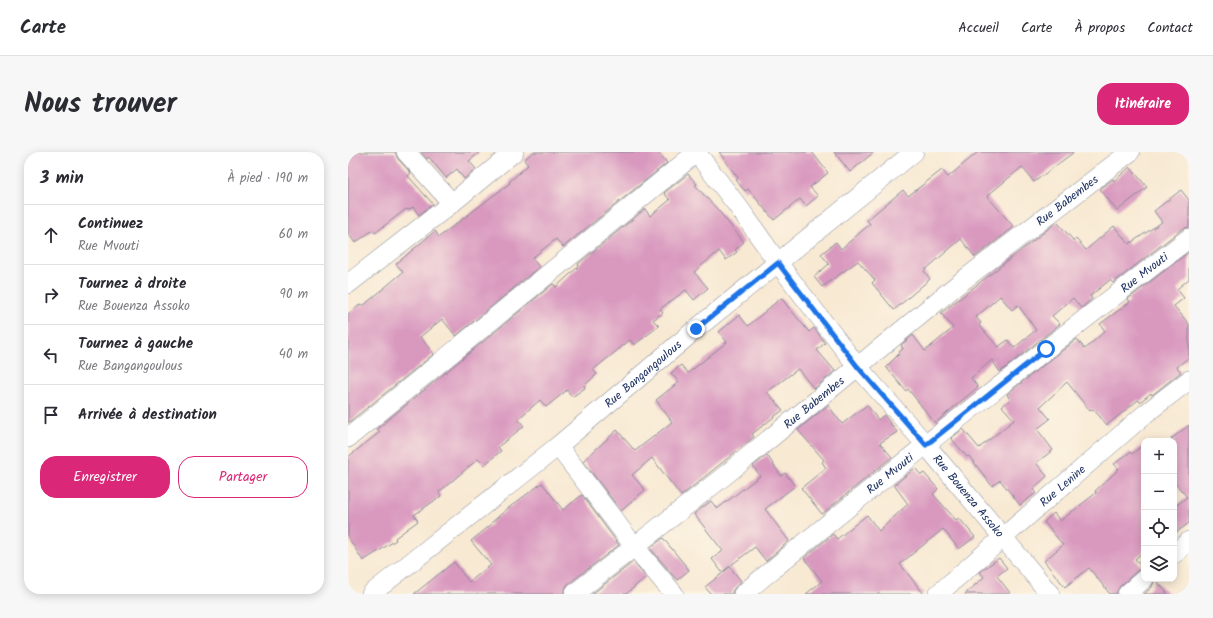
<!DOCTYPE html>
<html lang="fr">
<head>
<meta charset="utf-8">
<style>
	body { margin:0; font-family:Kalam,sans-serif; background:#f7f7f7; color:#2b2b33 }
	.controls { position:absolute; right:12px; bottom:12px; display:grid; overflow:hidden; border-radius:8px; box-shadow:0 2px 10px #0003 }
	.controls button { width:36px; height:36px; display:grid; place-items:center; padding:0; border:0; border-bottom:1px solid #e1e1e2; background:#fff; color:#2b2b33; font:20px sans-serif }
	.stop { position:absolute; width:12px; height:12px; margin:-9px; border:3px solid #1a73e8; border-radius:50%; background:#fff }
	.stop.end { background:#1a73e8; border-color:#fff; box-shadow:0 1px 4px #0008 }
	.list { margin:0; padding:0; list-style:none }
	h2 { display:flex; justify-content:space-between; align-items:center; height:52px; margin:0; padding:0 16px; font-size:17px }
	h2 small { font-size:13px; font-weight:400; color:#7c7c81 }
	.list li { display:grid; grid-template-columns:26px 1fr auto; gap:12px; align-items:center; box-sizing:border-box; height:60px; padding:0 16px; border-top:1px solid #e1e1e2 }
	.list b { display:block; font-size:15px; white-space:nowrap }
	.list p { margin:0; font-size:13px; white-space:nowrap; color:#7c7c81 }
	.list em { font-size:13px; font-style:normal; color:#7c7c81 }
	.actions { display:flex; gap:8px; padding:12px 16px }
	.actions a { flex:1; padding:9px 0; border:1px solid #db2777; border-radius:16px; text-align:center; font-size:14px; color:#db2777 }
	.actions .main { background:#db2777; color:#fff }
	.icon { flex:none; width:22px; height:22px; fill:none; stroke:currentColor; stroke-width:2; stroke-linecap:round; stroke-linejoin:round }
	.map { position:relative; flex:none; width:841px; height:442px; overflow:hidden; border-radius:16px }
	header { display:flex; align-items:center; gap:24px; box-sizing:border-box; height:56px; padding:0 20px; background:#fff; border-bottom:1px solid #e1e1e2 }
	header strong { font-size:19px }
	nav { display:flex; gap:22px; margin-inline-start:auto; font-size:14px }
	.intro { display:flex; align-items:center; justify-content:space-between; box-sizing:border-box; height:96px; padding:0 24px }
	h1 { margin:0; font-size:28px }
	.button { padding:10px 18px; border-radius:16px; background:#db2777; color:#fff; font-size:14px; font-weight:700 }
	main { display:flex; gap:24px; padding:0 24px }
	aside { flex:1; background:#fff; border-radius:16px; box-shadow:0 2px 10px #0003 }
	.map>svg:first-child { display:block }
	.building { fill:#d999bf; fill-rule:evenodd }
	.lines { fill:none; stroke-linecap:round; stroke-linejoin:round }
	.minor-casing { stroke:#8a8c98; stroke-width:20 }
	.minor { stroke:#fff; stroke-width:19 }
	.route { stroke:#1a73e8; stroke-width:5 }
	.labels { text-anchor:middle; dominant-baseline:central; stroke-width:3; stroke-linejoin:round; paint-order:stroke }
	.street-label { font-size:12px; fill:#1b2f5e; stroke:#fcf5e5 }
</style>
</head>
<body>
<header>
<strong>Carte</strong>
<nav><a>Accueil</a><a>Carte</a><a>À propos</a><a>Contact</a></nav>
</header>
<div class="intro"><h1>Nous trouver</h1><a class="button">Itinéraire</a></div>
<main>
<aside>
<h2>3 min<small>À pied · 190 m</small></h2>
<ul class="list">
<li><svg class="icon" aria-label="ahead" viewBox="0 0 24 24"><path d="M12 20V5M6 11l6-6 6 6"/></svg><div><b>Continuez</b><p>Rue Mvouti</p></div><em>60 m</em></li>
<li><svg class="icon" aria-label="right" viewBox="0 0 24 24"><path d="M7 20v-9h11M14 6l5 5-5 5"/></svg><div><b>Tournez à droite</b><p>Rue Bouenza Assoko</p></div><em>90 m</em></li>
<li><svg class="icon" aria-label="left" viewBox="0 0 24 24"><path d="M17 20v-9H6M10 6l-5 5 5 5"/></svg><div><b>Tournez à gauche</b><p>Rue Bangangoulous</p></div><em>40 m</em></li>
<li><svg class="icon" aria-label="arrive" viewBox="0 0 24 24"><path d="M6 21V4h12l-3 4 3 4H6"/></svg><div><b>Arrivée à destination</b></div></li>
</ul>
<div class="actions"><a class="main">Enregistrer</a><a>Partager</a></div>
</aside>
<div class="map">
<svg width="841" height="442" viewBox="0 0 841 442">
	<rect width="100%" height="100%" fill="#fcf5e5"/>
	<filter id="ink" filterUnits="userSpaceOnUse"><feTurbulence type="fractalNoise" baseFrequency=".025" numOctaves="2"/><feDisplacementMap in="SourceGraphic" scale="8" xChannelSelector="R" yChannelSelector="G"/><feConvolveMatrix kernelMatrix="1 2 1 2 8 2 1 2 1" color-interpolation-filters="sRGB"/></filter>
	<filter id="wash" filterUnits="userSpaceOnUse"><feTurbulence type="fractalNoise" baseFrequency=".012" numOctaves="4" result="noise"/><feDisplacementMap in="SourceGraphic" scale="16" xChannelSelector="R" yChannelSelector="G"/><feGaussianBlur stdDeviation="0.9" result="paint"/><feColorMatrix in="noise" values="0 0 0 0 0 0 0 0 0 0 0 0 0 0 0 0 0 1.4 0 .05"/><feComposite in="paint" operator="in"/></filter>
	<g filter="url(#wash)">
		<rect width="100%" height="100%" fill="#f8e9d3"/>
		<g id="blocks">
			<!-- building -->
			<g class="building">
				<polygon points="7,0 47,0 50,7 63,21 60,24 85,52 71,63 65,55 60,58 58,57 27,81 25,78 7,91 0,81 0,5"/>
				<polygon points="73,0 132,0 121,9 128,17 116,27 109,17 98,26 81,5 79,7"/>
				<polygon points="185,0 310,0 319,11 215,95 208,87 184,106 191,115 108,184 94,167 72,185 86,202 0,271 0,162 13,152 15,154 55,120 48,112 87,79 91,85 162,31 161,30 180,13 176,8"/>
				<polygon points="371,0 464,0 480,21 462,35 470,44 458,54 452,47 426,68 400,37 397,39 388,28 390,26"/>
				<polygon points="486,0 526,0 502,20"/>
				<polygon points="630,0 726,0 686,30 674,15 639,44 666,75 627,105 613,87 576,119 582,127 546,158 524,131 527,128 510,109 474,135 466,125 481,112 473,102 488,90 493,97 522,72 519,68 555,38 560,44 594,18 600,25"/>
				<polygon points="782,15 799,35 769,59 752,37 765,27 766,29"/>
				<polygon points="340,22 349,32 347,33 370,58 396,90 387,98 389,100 378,108 371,99 346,120 360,136 346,148 338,138 312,157 315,161 305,168 311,174 286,193 282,188 245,218 249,222 236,234 237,236 224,245 219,238 198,255 192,248 170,267 176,274 150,295 153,299 136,313 130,307 91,340 93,344 66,363 70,369 47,386 48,388 15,409 0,385 0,305 32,280 29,277 205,132 208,135 231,114 230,112 297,57 302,64 322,48 316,41"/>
				<path d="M 833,38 L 841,48 L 841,75 L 834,77 L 765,131 L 762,128 L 742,144 L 744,147 L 733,156 L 725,146 L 704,164 L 712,172 L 652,220 L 644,208 L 623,226 L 630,235 L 587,271 L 560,237 L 558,239 L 538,215 L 552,201 L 551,200 L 555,197 L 553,193 L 565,183 L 577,199 L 605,176 L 593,161 L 709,70 L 726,89 L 728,87 L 738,98 L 766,74 L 781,92 L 814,70 L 806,59 ZM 652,144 L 664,158 L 670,153 L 688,178 L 666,196 L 660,188 L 650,195 L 631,173 L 633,171 L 628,165 Z"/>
				<polygon points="841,100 841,127 829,137 836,146 826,154 841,172 841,205 829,215 833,220 804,243 803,241 792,250 790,248 759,273 745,257 742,259 719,230 692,255 702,267 689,277 705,298 688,311 699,324 685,337 688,341 672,353 652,328 644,334 621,304 619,305 603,286 615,277 631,296 666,268 654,254 662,248 659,242 729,187 737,197 757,179 752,172 782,150 780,147"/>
				<polygon points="433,146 461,180 466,176 477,191 469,198 487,219 466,237 450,217 419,240 435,258 404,282 406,285 333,344 304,306 284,323 297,338 273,359 235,309 269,278 287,299 324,270 308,248 331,230 323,221 333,213 340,221 379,190 371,180 391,163 400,174"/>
				<polygon points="480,253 494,272 519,253 530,268 536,263 549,280 532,291 544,305 474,362 453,336 478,316 474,310 476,308 450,278"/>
				<polygon points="841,273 841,371 826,382 826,355 839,345 826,330 826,289 823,287"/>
				<polygon points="796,292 796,399 787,407 795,416 789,419 772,434 768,442 762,442 741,416 717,435 696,409 715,393 696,370 706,361 712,369 748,341 747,339 771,317 766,312 782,300 784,302"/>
				<polygon points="419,303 433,324 437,321 447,334 417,357 441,389 418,409 407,395 374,420 364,407 375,399 346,362 363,349 369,357 412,324 405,314"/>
				<polygon points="567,316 573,323 576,321 590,337 585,342 608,368 611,366 627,385 611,397 595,377 552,412 576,442 458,442 474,429 456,406 485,382 489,387 519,363 531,379 560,352 546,333"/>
				<polygon points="194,331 215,358 234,343 271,393 219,433 215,442 66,442 106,410 121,430 143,413 123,389 144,372 143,371 159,357"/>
				<polygon points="315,386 341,418 329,428 302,396"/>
				<polygon points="651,406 659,416 649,424 663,442 617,442 636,425 632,420"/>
				<polygon points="285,410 298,425 278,442 244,442"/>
				<polygon points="382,415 393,429 385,438 384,442 363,442 357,435"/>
				<polygon points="807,427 820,442 796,442 804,435"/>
			</g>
		</g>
	</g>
	<g filter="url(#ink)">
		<use href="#blocks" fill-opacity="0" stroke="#8a8c98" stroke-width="1"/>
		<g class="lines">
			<defs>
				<g id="minor">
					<polyline points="58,0 104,51"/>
					<path id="s1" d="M 348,0 L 392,57 L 430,111 L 509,214 L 578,293 L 702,442"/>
					<polyline points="0,132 104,51 166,0"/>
					<polyline points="0,286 349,0"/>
					<polyline points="210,294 286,394 326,442"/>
					<polyline points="826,402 841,389"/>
					<path id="s2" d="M 23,442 L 210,294 L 348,177 L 566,0"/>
					<path id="s3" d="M 226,442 L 380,321 L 609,133 L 782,0"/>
					<path id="s4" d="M 395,442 C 541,320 691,202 841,86"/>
					<path id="s5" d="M 590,442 L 797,262 L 841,228"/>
					<polyline points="779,442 796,427"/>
				</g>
			</defs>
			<!-- minor casing -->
			<use href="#minor" class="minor-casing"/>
			<!-- minor -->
			<use href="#minor" class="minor"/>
		</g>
	</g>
	<g class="lines" filter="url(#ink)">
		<!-- route -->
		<polyline class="route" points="348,177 430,111 509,214 578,293 698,197"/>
	</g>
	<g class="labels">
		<!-- street labels -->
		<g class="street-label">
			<text stroke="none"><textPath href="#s3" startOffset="631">Rue Babembes</textPath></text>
			<text stroke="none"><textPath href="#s4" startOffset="514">Rue Mvouti</textPath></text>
			<text stroke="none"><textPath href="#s2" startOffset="350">Rue Bangangoulous</textPath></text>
			<text stroke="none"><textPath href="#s3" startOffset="307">Rue Babembes</textPath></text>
			<text stroke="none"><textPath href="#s4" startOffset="190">Rue Mvouti</textPath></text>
			<text stroke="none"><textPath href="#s5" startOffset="165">Rue Lenine</textPath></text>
			<text stroke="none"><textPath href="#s1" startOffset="439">Rue Bouenza Assoko</textPath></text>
		</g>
	</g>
</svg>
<div class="controls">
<button>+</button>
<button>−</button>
<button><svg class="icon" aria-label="locate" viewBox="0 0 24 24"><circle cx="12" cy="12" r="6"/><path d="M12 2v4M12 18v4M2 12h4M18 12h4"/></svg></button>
<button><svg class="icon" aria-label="layers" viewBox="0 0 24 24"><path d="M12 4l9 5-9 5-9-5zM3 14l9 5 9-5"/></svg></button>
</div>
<div class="stop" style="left:698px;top:197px"></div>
<div class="stop end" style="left:348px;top:177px"></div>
</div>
</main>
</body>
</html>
